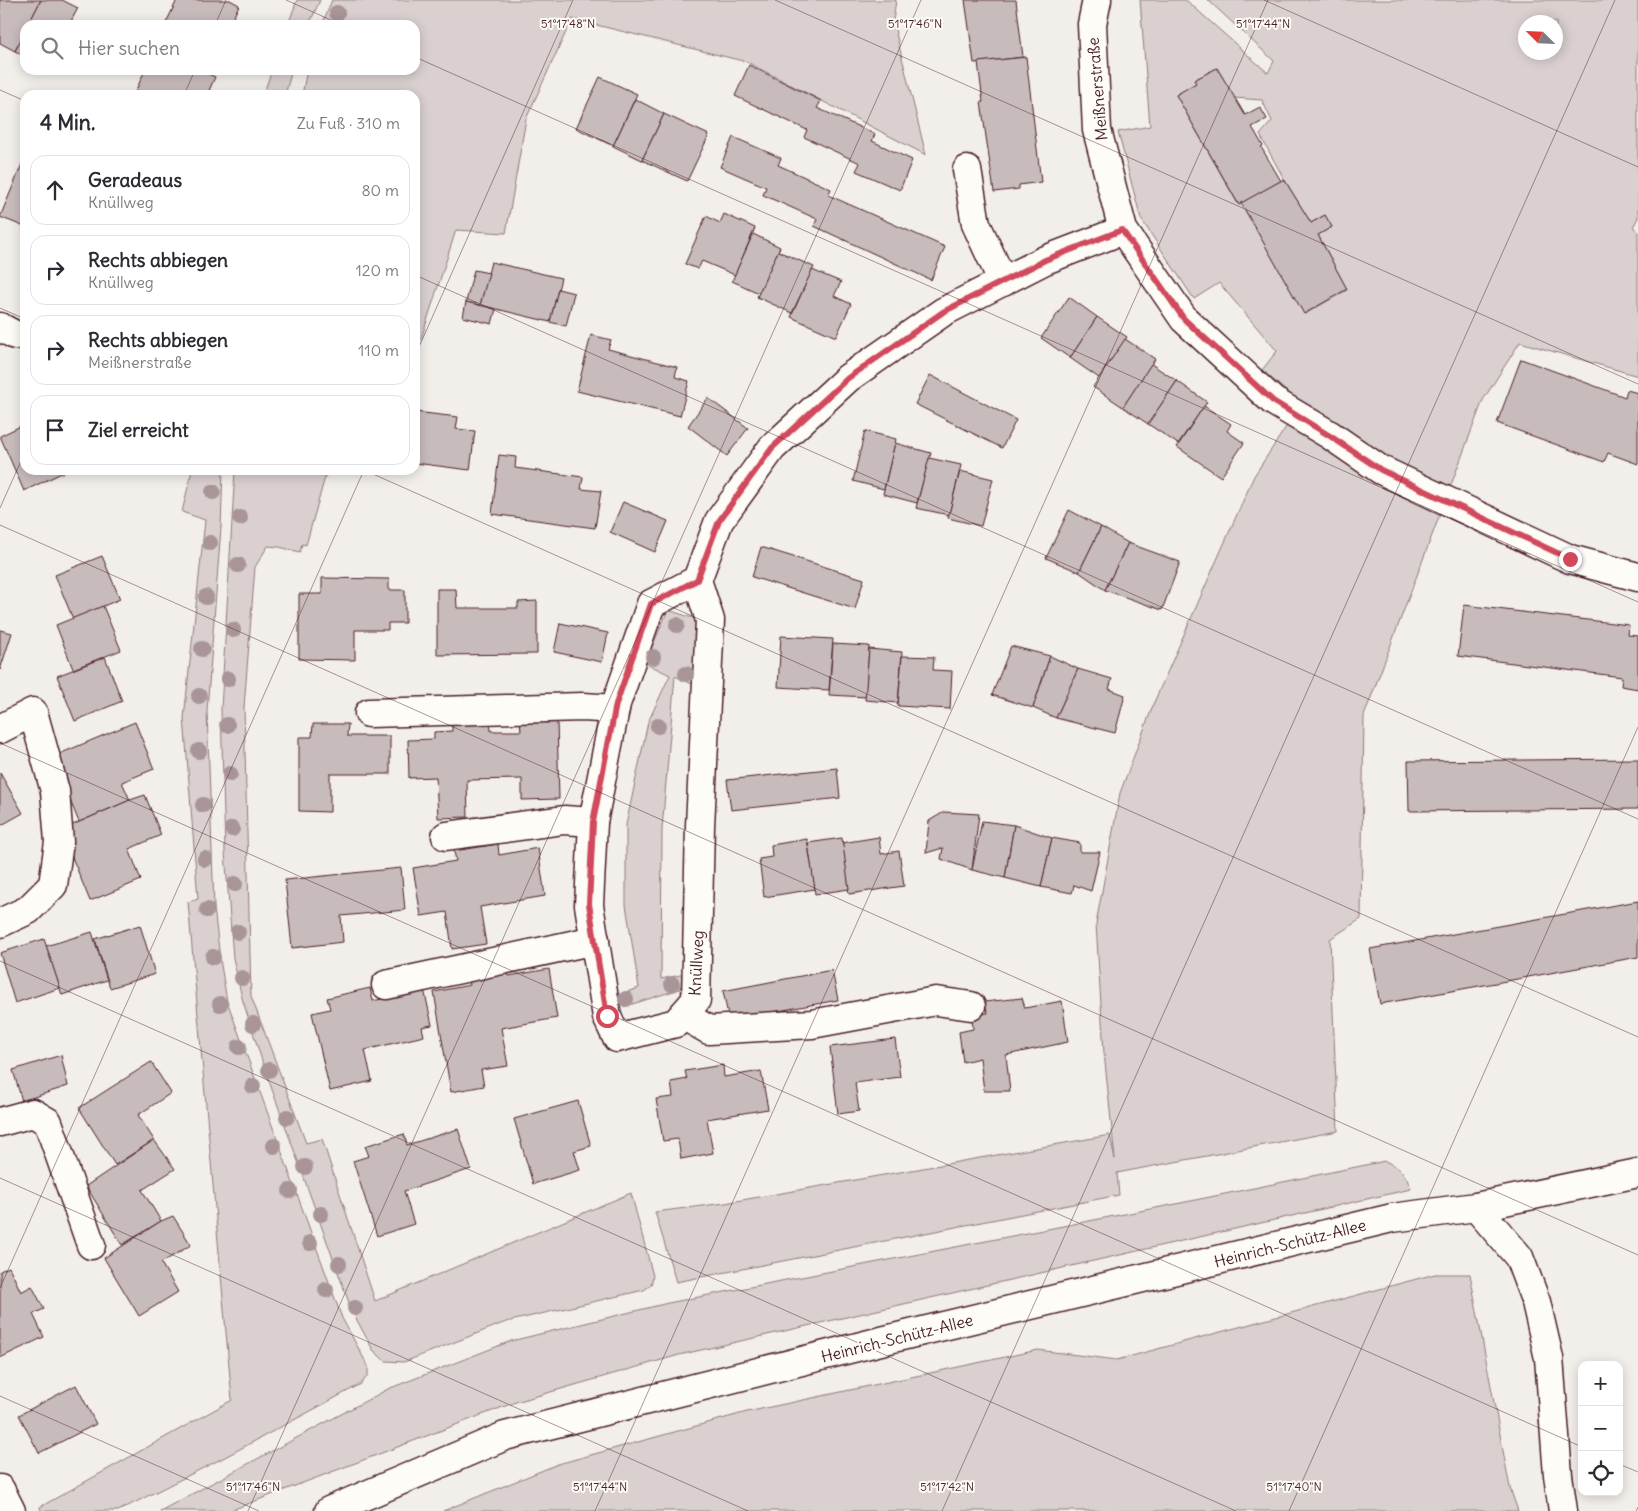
<!DOCTYPE html>
<html lang="de">
<head>
<meta charset="utf-8">
<style>
	body { margin:0; font-family:Delius,sans-serif; background:#f2f2f3; color:#2b2b33 }
	.controls { position:absolute; right:15px; bottom:15px; display:grid; overflow:hidden; border-radius:10px; box-shadow:0 2px 12px #0003 }
	.controls button { width:45px; height:45px; display:grid; place-items:center; padding:0; border:0; border-bottom:1px solid #e1e1e2; background:#fff; color:#2b2b33; font:25px sans-serif }
	.compass { position:absolute; left:1518px; top:15px; width:45px; height:45px; border-radius:50%; background:#fff; box-shadow:0 2px 12px #0003; rotate:294deg }
	.stop { position:absolute; width:15px; height:15px; margin:-11px; border:4px solid #d1495b; border-radius:50%; background:#fff }
	.stop.end { background:#d1495b; border-color:#fff; box-shadow:0 1px 5px #0008 }
	.list { margin:0; padding:0; list-style:none }
	h2 { display:flex; justify-content:space-between; align-items:center; height:65px; margin:0; padding:0 20px; font-size:21px }
	h2 small { font-size:16px; font-weight:400; color:#7c7c81 }
	.list li { display:grid; grid-template-columns:32px 1fr auto; gap:15px; align-items:center; box-sizing:border-box; height:70px; margin:0 10px 10px; padding:0 10px; border:1px solid #e1e1e2; border-radius:15px }
	.list b { display:block; font-size:19px; white-space:nowrap }
	.list p { margin:0; font-size:16px; white-space:nowrap; color:#7c7c81 }
	.list em { font-size:16px; font-style:normal; color:#7c7c81 }
	.icon { flex:none; width:28px; height:28px; fill:none; stroke:currentColor; stroke-width:2; stroke-linecap:round; stroke-linejoin:round }
	.map { position:relative; flex:none; width:1638px; height:1511px; overflow:hidden }
	.search { position:absolute; background:#fff; box-shadow:0 2px 12px #0003; left:20px; top:20px; width:400px; height:55px; display:flex; align-items:center; gap:12px; box-sizing:border-box; padding:0 18px; border-radius:15px; color:#7c7c81; font-size:19px }
	.panel { position:absolute; background:#fff; box-shadow:0 2px 12px #0003; left:20px; top:90px; width:400px; height:385px; border-radius:15px }
	.map>svg:first-child { display:block }
	.green { fill:#d9d0cf; stroke:#92787d; fill-rule:evenodd }
	.building { fill:#c8bbbb; stroke:#4a1f2b }
	.lines { fill:none; stroke-linecap:round; stroke-linejoin:round }
	.minor-casing { stroke:#4a1f2b; stroke-width:31 }
	.major-casing { stroke:#4a1f2b; stroke-width:31 }
	.minor { stroke:#fdfcf7; stroke-width:28 }
	.major { stroke:#fdfcf7; stroke-width:28 }
	.tree { fill:#a99598 }
	.route { stroke:#d1495b; stroke-width:6 }
	.ticks { fill:none; stroke:#4a1f2b; stroke-width:1; stroke-opacity:0.45 }
	.labels { text-anchor:middle; dominant-baseline:central; stroke-width:4; stroke-linejoin:round; paint-order:stroke }
	.street-label { font-size:16px; fill:#4a1f2b; stroke:#fdfcf7 }
	.ticks-label { font-size:12px; text-anchor:middle; fill:#4a1f2b; stroke:#fdfcf7; stroke-width:4; stroke-linejoin:round; paint-order:stroke }
</style>
</head>
<body>
<div class="map">
<svg width="1638" height="1511" viewBox="0 0 1638 1511">
	<rect width="100%" height="100%" fill="#f2efeb"/>
	<filter id="ink" filterUnits="userSpaceOnUse"><feTurbulence type="fractalNoise" baseFrequency=".02" numOctaves="2"/><feDisplacementMap in="SourceGraphic" scale="10" xChannelSelector="R" yChannelSelector="G"/><feConvolveMatrix kernelMatrix="1 2 1 2 8 2 1 2 1" color-interpolation-filters="sRGB"/></filter>
	<g filter="url(#ink)">
		<!-- green -->
		<g class="green">
			<polygon points="297,0 320,0 309,25 288,25"/>
			<polygon points="332,0 896,0 893,21 926,155 747,62 572,19 526,119 506,233 456,230 415,358 415,95 302,95 307,70 415,70 415,25 322,25"/>
			<path d="M 1140,0 L 1186,0 L 1268,73 L 1274,61 L 1208,0 L 1638,0 L 1638,218 L 1633,227 L 1638,231 L 1638,376 L 1520,342 L 1483,400 L 1364,716 L 1361,919 L 1330,939 L 1338,1131 L 1117,1173 L 1119,1195 L 676,1282 L 655,1212 L 725,1203 L 1110,1135 L 1115,1159 L 1104,1053 L 1096,924 L 1120,793 L 1155,700 L 1254,476 L 1301,404 L 1262,370 L 1277,351 L 1219,283 L 1194,299 L 1141,219 L 1118,132 L 1150,126 ZM 1526,22 L 1556,22 L 1556,52 L 1526,52 ZM 1217,68 L 1234,98 L 1262,100 L 1272,121 L 1260,135 L 1284,179 L 1311,223 L 1325,215 L 1332,227 L 1318,235 L 1347,290 L 1305,314 L 1241,203 L 1238,204 L 1176,95 L 1196,83 L 1194,80 Z"/>
			<polygon points="272,70 292,70 285,95 263,95"/>
			<polygon points="192,470 223,470 221,528 207,710 214,907 220,959 227,1001 342,1318 368,1366 368,1375 361,1384 225,1457 118,1511 41,1511 40,1507 232,1400 188,902 198,899 184,718 205,520 182,512"/>
			<polygon points="235,470 327,470 306,545 302,544 300,552 279,547 268,546 255,567 244,707 251,996 306,1143 322,1139 375,1301 631,1193 653,1276 651,1285 644,1290 506,1322 404,1362 385,1361 373,1350 352,1311 265,1070 242,998 233,958 225,852 221,709"/>
			<polygon points="668,610 699,620 694,685 675,676 662,829 661,979 685,974 680,989 623,1007 617,995 639,988 626,905 626,825 648,722 670,675 645,663"/>
			<path d="M 1385,1161 C 1401,1168 1405,1173 1411,1189 L 679,1355 L 516,1402 L 229,1511 L 160,1511 L 388,1389 L 511,1341 L 668,1303 L 1176,1204 Z"/>
			<polygon points="1435,1274 1470,1274 1510,1488 1518,1511 443,1511 558,1464 747,1412 1038,1350 1117,1360"/>
		</g>
		<!-- building -->
		<g class="building">
			<polygon points="0,0 41,0 28,25 25,25 25,32 15,51 0,43"/>
			<polygon points="41,0 62,0 78,8 69,25 28,25"/>
			<polygon points="177,0 230,0 239,5 230,25 165,25"/>
			<polygon points="965,0 1016,0 1023,57 974,63"/>
			<polygon points="25,32 25,56 15,51"/>
			<polygon points="1026,57 1041,182 1019,185 1019,189 994,192 981,102 983,102 978,62"/>
			<polygon points="749,65 821,101 817,108 875,134 872,141 912,160 900,190 856,171 860,163 804,137 807,130 735,96"/>
			<polygon points="1217,68 1245,115 1260,107 1267,119 1252,127 1263,146 1261,147 1281,181 1239,205 1176,95 1196,83 1194,80"/>
			<polygon points="145,70 200,70 215,77 207,95 134,95"/>
			<polygon points="600,77 637,94 613,146 576,128"/>
			<polygon points="635,99 664,114 642,160 613,146"/>
			<polygon points="664,114 709,135 687,181 642,160"/>
			<polygon points="733,137 781,158 778,165 831,189 828,195 945,247 931,280 814,226 817,219 763,195 766,187 720,167"/>
			<polygon points="25,157 25,227 0,217"/>
			<polygon points="1284,179 1311,223 1325,215 1332,227 1318,235 1347,289 1304,314 1241,203"/>
			<polygon points="724,214 755,228 735,275 702,261 698,269 685,264 706,216 720,223"/>
			<polygon points="753,234 780,247 759,293 732,281"/>
			<polygon points="778,251 814,267 792,313 757,297"/>
			<polygon points="491,262 561,278 550,322 480,305"/>
			<polygon points="474,270 489,273 480,305 466,302"/>
			<polygon points="812,270 841,282 834,296 851,304 836,337 791,317"/>
			<polygon points="558,289 574,293 566,326 550,322"/>
			<polygon points="1069,297 1097,317 1070,358 1041,338"/>
			<polygon points="466,302 496,309 492,324 463,317"/>
			<polygon points="1097,317 1127,337 1099,378 1070,358"/>
			<polygon points="591,335 611,340 608,349 677,367 675,377 689,381 680,416 577,391"/>
			<polygon points="1125,339 1155,359 1123,407 1093,387"/>
			<polygon points="1521,359 1625,397 1627,390 1638,393 1638,464 1608,453 1604,462 1497,423"/>
			<polygon points="1151,364 1177,381 1148,424 1123,407"/>
			<polygon points="930,375 1016,420 1002,448 915,404"/>
			<polygon points="1177,381 1207,402 1178,444 1148,424"/>
			<polygon points="708,398 748,428 727,456 688,426"/>
			<polygon points="1204,406 1231,424 1227,431 1244,443 1221,477 1177,447"/>
			<polygon points="415,412 458,417 456,429 475,431 470,470 415,463"/>
			<polygon points="25,424 25,470 68,470 24,491 0,436"/>
			<polygon points="865,431 896,439 884,489 853,481"/>
			<polygon points="895,443 931,453 917,503 883,494"/>
			<polygon points="499,455 516,457 515,468 583,477 581,489 601,491 595,528 492,514"/>
			<polygon points="929,458 961,465 949,515 916,508"/>
			<polygon points="960,471 993,479 981,526 948,518"/>
			<polygon points="623,502 668,521 655,552 610,532"/>
			<polygon points="1069,510 1101,527 1079,572 1046,558"/>
			<polygon points="1101,527 1128,543 1105,590 1079,572"/>
			<polygon points="1128,543 1180,562 1162,610 1105,590"/>
			<polygon points="761,547 864,579 855,609 752,577"/>
			<polygon points="102,556 120,599 73,619 55,575"/>
			<polygon points="322,578 389,579 389,590 405,590 405,623 388,623 388,630 355,630 355,660 299,659 299,594 322,594"/>
			<polygon points="437,589 456,589 457,608 518,608 518,602 537,601 537,654 437,655"/>
			<polygon points="1464,605 1629,625 1628,635 1638,636 1638,689 1621,686 1622,677 1458,656"/>
			<polygon points="103,606 121,650 73,669 56,625"/>
			<polygon points="560,623 608,633 602,662 554,652"/>
			<polygon points="0,630 12,633 0,670"/>
			<polygon points="781,636 833,639 829,690 778,687"/>
			<polygon points="833,644 869,646 866,697 829,695"/>
			<polygon points="1011,646 1050,656 1033,708 992,695"/>
			<polygon points="869,649 902,652 898,703 865,700"/>
			<polygon points="902,656 934,657 933,670 952,671 950,709 898,706"/>
			<polygon points="1050,656 1078,669 1056,718 1033,708"/>
			<polygon points="105,657 122,701 75,721 57,676"/>
			<polygon points="1078,669 1112,679 1109,689 1125,695 1115,733 1056,718"/>
			<polygon points="557,720 559,799 522,800 522,779 467,780 468,817 438,818 436,777 409,778 408,740 434,739 434,732 452,731 452,724 490,723 491,731 521,731 520,721"/>
			<polygon points="135,722 154,769 122,782 130,800 79,822 52,757"/>
			<polygon points="313,724 348,724 347,736 390,736 390,774 330,774 330,812 299,811 299,737 312,737"/>
			<polygon points="1638,759 1638,809 1409,811 1408,761"/>
			<polygon points="837,768 840,798 731,810 727,780"/>
			<polygon points="0,773 23,813 0,826"/>
			<polygon points="145,795 161,835 129,849 141,880 90,901 61,830 130,800"/>
			<polygon points="944,812 979,814 972,870 941,859 943,848 926,853 929,821"/>
			<polygon points="982,821 1014,825 1005,878 972,870"/>
			<polygon points="1014,825 1052,838 1041,887 1005,878"/>
			<polygon points="879,837 881,854 899,851 904,886 849,894 842,843"/>
			<polygon points="842,838 849,889 815,894 808,843"/>
			<polygon points="1052,838 1080,843 1080,852 1100,852 1091,891 1074,885 1072,893 1041,887"/>
			<polygon points="807,839 815,889 764,897 759,859 772,857 771,845"/>
			<polygon points="498,844 499,855 538,848 545,896 480,907 486,944 452,949 447,912 421,916 413,868 456,861 454,851"/>
			<polygon points="401,868 405,910 341,916 343,942 292,948 285,880"/>
			<polygon points="1638,901 1638,957 1380,1004 1370,949"/>
			<polygon points="140,925 155,974 110,988 95,939"/>
			<polygon points="92,932 107,980 62,995 46,946"/>
			<polygon points="44,939 60,988 15,1003 0,953"/>
			<polygon points="508,968 509,976 549,969 557,1018 501,1028 508,1066 481,1070 484,1086 451,1092 434,992 470,985 468,976"/>
			<polygon points="832,970 838,1000 729,1020 723,991"/>
			<polygon points="370,988 373,1001 424,989 432,1025 422,1027 424,1036 365,1050 372,1081 330,1091 312,1013 330,1009 327,998"/>
			<polygon points="1022,998 1025,1008 1062,1001 1068,1042 1006,1055 1010,1091 984,1091 980,1058 963,1062 959,1032 973,1029 972,1015 988,1013 984,1002"/>
			<polygon points="895,1039 900,1077 855,1083 859,1111 838,1114 830,1047"/>
			<polygon points="61,1055 68,1086 22,1101 13,1070"/>
			<polygon points="151,1062 171,1093 138,1115 154,1140 115,1165 79,1108"/>
			<polygon points="723,1065 724,1077 761,1071 768,1109 707,1119 713,1153 681,1159 678,1139 663,1141 656,1099 673,1097 671,1082 687,1079 685,1071"/>
			<polygon points="578,1101 591,1146 574,1151 580,1170 533,1184 514,1119"/>
			<polygon points="458,1129 471,1169 404,1191 414,1224 377,1236 353,1161 369,1156 365,1146 404,1134 407,1145"/>
			<polygon points="154,1140 175,1169 142,1190 161,1221 122,1245 86,1186"/>
			<polygon points="173,1216 191,1245 161,1263 178,1292 139,1316 104,1258 161,1221"/>
			<polygon points="9,1267 21,1292 32,1286 44,1309 33,1314 44,1337 0,1358 0,1271"/>
			<polygon points="76,1385 96,1424 39,1453 19,1415"/>
		</g>
		<g class="lines">
			<defs>
				<g id="minor">
					<polyline points="1097,0 1092,24 1097,130 1123,230 1184,319 1273,401 1330,435 1381,470 1570,559 1638,577"/>
					<polyline points="967,170 976,224 1003,282"/>
					<polyline points="0,327 15,335"/>
					<polyline points="697,580 710,620 700,826 696,1000 676,1023 617,1038 607,1017 589,905 593,822 616,704 651,604 697,580 719,521 772,448 848,378 943,312 1045,260 1123,230"/>
					<polyline points="369,713 583,707 615,709"/>
					<polyline points="0,729 33,712 55,791 59,842 53,885 28,910 0,923"/>
					<polyline points="446,836 564,820 593,822"/>
					<polyline points="386,985 595,940"/>
					<polyline points="683,1015 709,1030 812,1024 936,1001 971,1006"/>
					<polyline points="0,1122 33,1113 48,1122 91,1245"/>
					<polyline points="1476,1207 1519,1257 1536,1302 1549,1358 1558,1475 1563,1511"/>
					<polyline points="0,1489 11,1511"/>
				</g>
				<polyline id="major" points="329,1511 505,1436 877,1342 1392,1218 1476,1207 1638,1173"/>
			</defs>
			<!-- minor casing -->
			<use href="#minor" class="minor-casing"/>
			<!-- major casing -->
			<use href="#major" class="major-casing"/>
			<!-- minor -->
			<use href="#minor" class="minor"/>
			<!-- major -->
			<use href="#major" class="major"/>
		</g>
		<!-- trees -->
		<g class="tree">
			<circle cx="337" cy="13" r="8"/>
			<circle cx="213" cy="492" r="8"/>
			<circle cx="240" cy="518" r="8"/>
			<circle cx="210" cy="543" r="8"/>
			<circle cx="238" cy="565" r="8"/>
			<circle cx="206" cy="597" r="8"/>
			<circle cx="677" cy="625" r="8"/>
			<circle cx="233" cy="630" r="8"/>
			<circle cx="202" cy="649" r="8"/>
			<circle cx="653" cy="657" r="8"/>
			<circle cx="686" cy="674" r="8"/>
			<circle cx="228" cy="679" r="8"/>
			<circle cx="199" cy="696" r="8"/>
			<circle cx="227" cy="725" r="8"/>
			<circle cx="658" cy="726" r="8"/>
			<circle cx="199" cy="751" r="8"/>
			<circle cx="230" cy="774" r="8"/>
			<circle cx="203" cy="805" r="8"/>
			<circle cx="232" cy="829" r="8"/>
			<circle cx="205" cy="859" r="8"/>
			<circle cx="235" cy="884" r="8"/>
			<circle cx="207" cy="910" r="8"/>
			<circle cx="238" cy="932" r="8"/>
			<circle cx="213" cy="957" r="8"/>
			<circle cx="242" cy="978" r="8"/>
			<circle cx="672" cy="984" r="8"/>
			<circle cx="626" cy="999" r="8"/>
			<circle cx="220" cy="1004" r="8"/>
			<circle cx="253" cy="1024" r="8"/>
			<circle cx="239" cy="1047" r="8"/>
			<circle cx="269" cy="1070" r="8"/>
			<circle cx="253" cy="1086" r="8"/>
			<circle cx="287" cy="1117" r="8"/>
			<circle cx="274" cy="1146" r="8"/>
			<circle cx="305" cy="1167" r="8"/>
			<circle cx="290" cy="1191" r="8"/>
			<circle cx="321" cy="1214" r="8"/>
			<circle cx="310" cy="1243" r="8"/>
			<circle cx="339" cy="1264" r="8"/>
			<circle cx="326" cy="1290" r="8"/>
			<circle cx="355" cy="1308" r="8"/>
		</g>
	</g>
	<g class="lines" filter="url(#ink)">
		<!-- route -->
		<polyline class="route" points="607,1016 589,904 593,822 616,704 651,604 697,580 719,521 772,448 848,378 943,312 1045,260 1122,230 1184,319 1273,401 1330,436 1381,470 1570,559"/>
	</g>
	<!-- ticks -->
	<path class="ticks" d="M 286,0 L 342,25M 775,0 L 1638,384M 1264,0 L 1638,167M 215,25 L 226,0M 415,57 L 1638,602M 0,90 L 25,101M 184,95 L 195,70M 415,275 L 1638,819M 0,308 L 25,319M 415,356 L 573,0M 364,470 L 1638,1037M 0,508 L 25,452M 0,525 L 1638,1255M 0,743 L 1582,1447M 0,961 L 1236,1511M 0,1178 L 748,1511M 0,1288 L 364,470M 0,1396 L 259,1511M 1619,1464 L 1638,1472M 248,1511 L 921,0M 595,1511 L 1268,0M 942,1511 L 1615,0M 1289,1511 L 1638,727M 1636,1511 L 1638,1507"/>
	<g class="labels">
		<!-- street labels -->
		<g class="street-label">
			<text transform="translate(1097 89) rotate(-95)">Meißnerstraße</text>
			<text transform="translate(696 963) rotate(-87)">Knüllweg</text>
			<text transform="translate(1290 1243) rotate(-14)">Heinrich-Schütz-Allee</text>
			<text transform="translate(897 1338) rotate(-14)">Heinrich-Schütz-Allee</text>
		</g>
	</g>
	<g class="ticks-label">
		<text x="915" y="28">51°17'46"N</text>
		<text x="1263" y="28">51°17'44"N</text>
		<text x="568" y="28">51°17'48"N</text>
		<text x="253" y="1491">51°17'46"N</text>
		<text x="600" y="1491">51°17'44"N</text>
		<text x="947" y="1491">51°17'42"N</text>
		<text x="1294" y="1491">51°17'40"N</text>
	</g>
</svg>
<div class="controls">
<button>+</button>
<button>−</button>
<button><svg class="icon" aria-label="locate" viewBox="0 0 24 24"><circle cx="12" cy="12" r="6"/><path d="M12 2v4M12 18v4M2 12h4M18 12h4"/></svg></button>
</div>
<svg class="compass" viewBox="-18 -18 36 36"><path d="M0-13l5 13h-10z" fill="#e53935"/><path d="M0 13l5-13h-10z" fill="#7c7c81"/></svg>
<div class="stop" style="left:607px;top:1016px"></div>
<div class="stop end" style="left:1570px;top:559px"></div>
<div class="search"><svg class="icon" aria-label="search" viewBox="0 0 24 24"><circle cx="10" cy="10" r="6"/><path d="M15 15l6 6"/></svg>Hier suchen</div>
<section class="panel">
<h2>4 Min.<small>Zu Fuß · 310 m</small></h2>
<ul class="list">
<li><svg class="icon" aria-label="ahead" viewBox="0 0 24 24"><path d="M12 20V5M6 11l6-6 6 6"/></svg><div><b>Geradeaus</b><p>Knüllweg</p></div><em>80 m</em></li>
<li><svg class="icon" aria-label="right" viewBox="0 0 24 24"><path d="M7 20v-9h11M14 6l5 5-5 5"/></svg><div><b>Rechts abbiegen</b><p>Knüllweg</p></div><em>120 m</em></li>
<li><svg class="icon" aria-label="right" viewBox="0 0 24 24"><path d="M7 20v-9h11M14 6l5 5-5 5"/></svg><div><b>Rechts abbiegen</b><p>Meißnerstraße</p></div><em>110 m</em></li>
<li><svg class="icon" aria-label="arrive" viewBox="0 0 24 24"><path d="M6 21V4h12l-3 4 3 4H6"/></svg><div><b>Ziel erreicht</b></div></li>
</ul>
</section>
</div>
</body>
</html>
